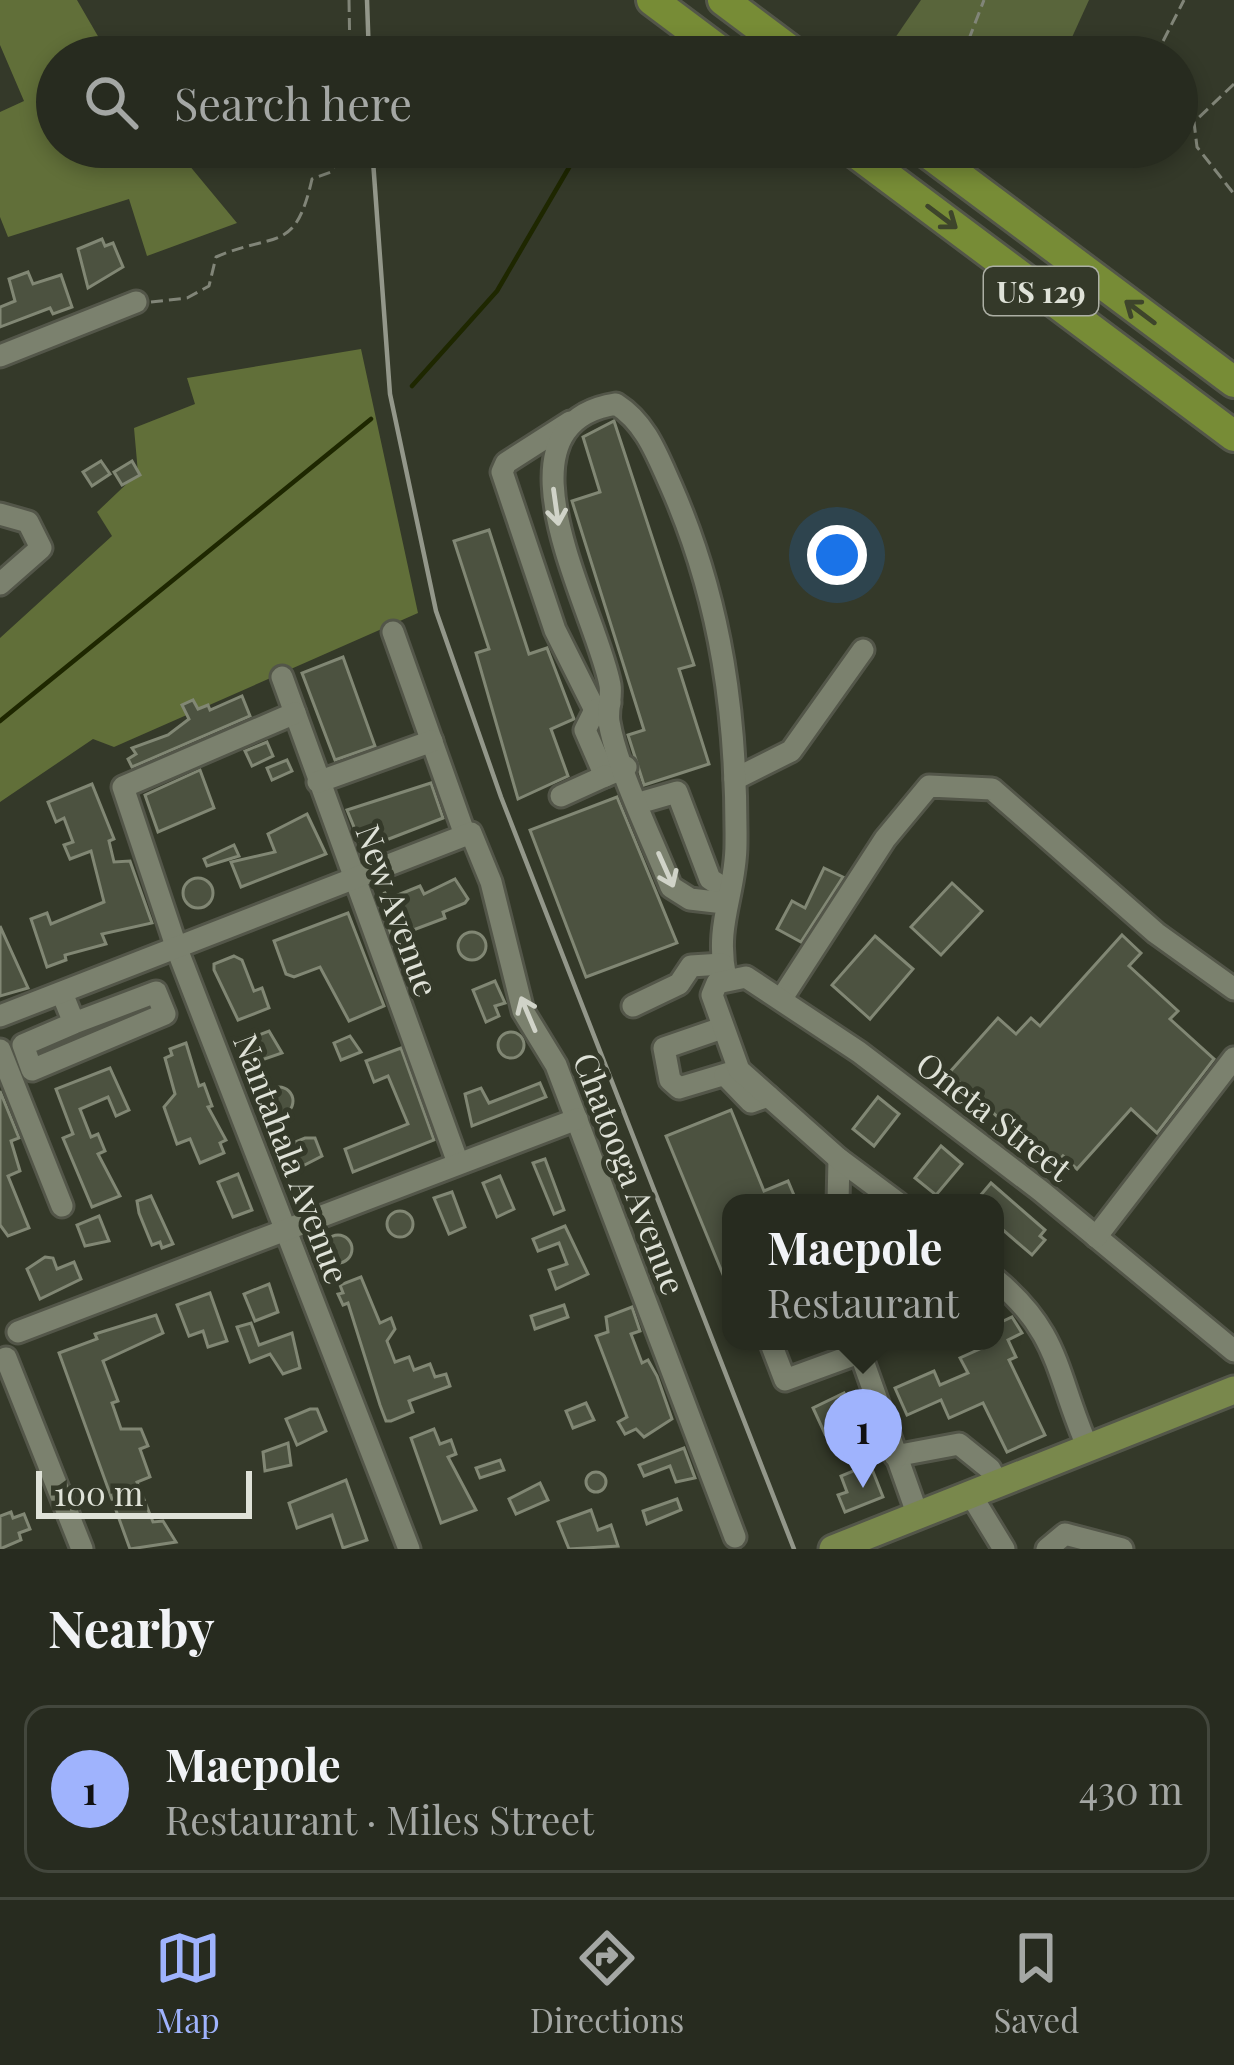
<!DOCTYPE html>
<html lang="en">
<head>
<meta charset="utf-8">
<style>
	body { margin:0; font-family:"Playfair Display",serif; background:#33372c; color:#f1f3f6 }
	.scale { position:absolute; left:36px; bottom:30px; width:216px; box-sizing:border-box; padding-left:12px; border:6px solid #dfe2d8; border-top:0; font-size:33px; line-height:42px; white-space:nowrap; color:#dfe2d8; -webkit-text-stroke:9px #343929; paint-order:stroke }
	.you { position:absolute; left:837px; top:555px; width:42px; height:42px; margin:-30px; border:9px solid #fff; border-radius:50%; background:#1a73e8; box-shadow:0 0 0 18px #1a73e833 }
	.badge { display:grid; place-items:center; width:78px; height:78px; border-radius:50%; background:#9fb3fd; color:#111; font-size:39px; font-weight:700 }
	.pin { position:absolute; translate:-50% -99px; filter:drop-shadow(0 3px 6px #0008) }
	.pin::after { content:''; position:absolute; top:63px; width:42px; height:36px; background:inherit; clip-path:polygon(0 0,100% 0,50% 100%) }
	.popup { position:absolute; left:722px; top:1194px; width:282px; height:156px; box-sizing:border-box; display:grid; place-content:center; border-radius:24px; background:#272b1f; filter:drop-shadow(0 3px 9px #0005); font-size:39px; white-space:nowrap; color:#a4a7a4 }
	.popup b { font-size:45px; color:#f1f3f6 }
	.popup::after { content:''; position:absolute; left:50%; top:100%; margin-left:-24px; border:24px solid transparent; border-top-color:#272b1f }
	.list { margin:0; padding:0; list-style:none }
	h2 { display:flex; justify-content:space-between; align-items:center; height:156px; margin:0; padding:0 48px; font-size:51px }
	h2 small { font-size:39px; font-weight:400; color:#a4a7a4 }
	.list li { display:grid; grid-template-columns:78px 1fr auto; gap:36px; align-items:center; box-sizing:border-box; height:168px; margin:0 24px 24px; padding:0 24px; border:3px solid #43473d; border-radius:24px }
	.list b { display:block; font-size:45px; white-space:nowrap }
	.list p { margin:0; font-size:39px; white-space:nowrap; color:#a4a7a4 }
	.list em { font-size:39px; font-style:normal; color:#a4a7a4 }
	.icon { flex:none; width:66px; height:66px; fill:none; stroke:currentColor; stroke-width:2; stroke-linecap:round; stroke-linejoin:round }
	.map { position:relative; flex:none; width:1234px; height:1549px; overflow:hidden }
	.search { position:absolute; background:#272b1f; box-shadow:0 6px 18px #0003; left:36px; right:36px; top:36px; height:132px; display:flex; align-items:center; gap:30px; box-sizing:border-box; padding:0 42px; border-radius:66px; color:#a4a7a4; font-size:45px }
	.sheet { height:348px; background:#272b1f }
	nav { display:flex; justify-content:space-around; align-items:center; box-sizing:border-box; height:168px; border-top:3px solid #43473d; background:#272b1f; font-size:33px; color:#a4a7a4 }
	nav a { display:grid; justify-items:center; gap:6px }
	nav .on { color:#9fb3fd }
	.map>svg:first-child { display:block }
	.green { fill:#59653b }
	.forest { fill:#616f39 }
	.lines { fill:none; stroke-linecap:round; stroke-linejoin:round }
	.stream { stroke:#1e2700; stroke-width:4.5 }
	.building { fill:#4c5240; stroke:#818774; stroke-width:3 }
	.minor-casing { stroke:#535649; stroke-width:27 }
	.major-casing { stroke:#535649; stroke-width:33 }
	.highway-casing { stroke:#535649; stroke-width:36 }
	.path { stroke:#818578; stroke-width:3; stroke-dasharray:12 6; stroke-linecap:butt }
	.minor { stroke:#7b816e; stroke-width:21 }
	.major { stroke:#79884c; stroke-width:27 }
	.highway { stroke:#778c36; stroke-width:30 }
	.rail { stroke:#93978a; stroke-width:4.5 }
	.oneway { stroke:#3e452b }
	.oneway2 { stroke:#d0d3c8 }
	.labels { text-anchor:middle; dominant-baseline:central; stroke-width:10; stroke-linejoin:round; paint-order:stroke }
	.shield { fill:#343929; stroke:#acafa4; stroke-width:3 }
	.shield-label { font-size:30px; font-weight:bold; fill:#dfe2d8 }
	.street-label { font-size:33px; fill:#dfe2d8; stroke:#343929 }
</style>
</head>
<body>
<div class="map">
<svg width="1234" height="1549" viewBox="0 0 1234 1549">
	<rect width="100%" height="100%" fill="#343929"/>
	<!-- green -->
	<polygon class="green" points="921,0 1089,0 1063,57 882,57"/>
	<!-- forest -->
	<g class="forest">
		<polygon points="0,0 77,0 110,57 57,57 57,147 174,147 237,223 147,256 129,199 8,237 0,217 0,112 24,101 0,45"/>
		<polygon points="361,349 418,613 114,747 93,739 0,802 0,638 112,536 97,512 138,473 134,428 195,404 187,378"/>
	</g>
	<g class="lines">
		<!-- stream -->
		<g class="stream">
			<polyline points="616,57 619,50"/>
			<polyline points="412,386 497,291 581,147"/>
			<polyline points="0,721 371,419"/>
		</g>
	</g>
	<!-- building -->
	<g class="building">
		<polygon points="102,239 105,246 113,243 123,267 88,288 78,249"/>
		<polygon points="28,272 33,284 61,275 72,307 53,314 50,308 0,327 0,307 15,301 9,279"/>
		<polygon points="614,421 694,665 679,669 709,764 644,785 628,735 644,730 572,501 600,492 583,437"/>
		<polygon points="101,461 110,474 92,486 83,472"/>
		<polygon points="132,461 140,475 122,485 114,472"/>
		<polygon points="489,530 529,654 547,648 574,719 551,729 568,776 518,799 476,653 489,649 454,541"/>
		<polygon points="343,657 375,746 335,760 302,673"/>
		<polygon points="242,696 250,716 132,767 128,759 136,754 132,748 168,735 189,719 182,705 193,700 198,709 208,705 210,710"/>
		<polygon points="267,742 273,756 252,766 245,751"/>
		<polygon points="287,760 292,771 272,780 267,768"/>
		<polygon points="200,770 214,808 158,832 145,795"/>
		<polygon points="431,783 443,818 363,849 347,810"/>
		<polygon points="92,784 114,839 109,841 114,862 130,861 152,923 102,934 106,944 65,955 66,960 47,967 31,919 47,913 51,924 104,902 91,851 70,859 64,845 73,842 64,818 56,822 48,802"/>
		<polygon points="617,797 677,943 586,977 530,830"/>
		<polygon points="307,814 326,854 241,887 231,862 275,852 268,834"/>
		<polygon points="234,845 239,856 207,866 204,859"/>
		<polygon points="824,868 843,877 801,942 777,929 792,901 805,908"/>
		<circle cx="198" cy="893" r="15"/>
		<polygon points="455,879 468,899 465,903 443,912 445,918 392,938 377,896 385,893 388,899 420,886 424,894"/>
		<polygon points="952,883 982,911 941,955 911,927"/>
		<polygon points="348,913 384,1006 349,1021 320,967 294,977 286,974 274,941"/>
		<polygon points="0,926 28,988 0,996"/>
		<circle cx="472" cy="946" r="14"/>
		<polygon points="1122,935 1141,953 1129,966 1178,1011 1170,1019 1214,1059 1157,1133 1131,1109 1077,1169 1063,1156 1053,1167 949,1073 998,1018 1016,1034 1031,1018 1040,1026"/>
		<polygon points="875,936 913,969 870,1019 832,985"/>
		<polygon points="234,956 242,960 254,991 262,988 269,1008 238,1020 214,970 214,964"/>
		<polygon points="495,981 505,1003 495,1006 499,1016 486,1022 473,990"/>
		<polygon points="269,1031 282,1053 250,1064 241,1042"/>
		<circle cx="511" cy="1045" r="13"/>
		<polygon points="350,1036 361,1052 341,1060 334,1043"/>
		<polygon points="186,1043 199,1086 204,1084 212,1106 208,1107 226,1140 220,1143 224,1153 200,1163 190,1139 177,1144 164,1107 175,1094 165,1058 172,1055 170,1049"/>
		<polygon points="401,1048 434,1140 353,1172 345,1149 408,1124 388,1076 374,1082 366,1061"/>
		<polygon points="110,1068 129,1110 116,1116 108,1097 80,1109 91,1137 98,1134 105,1151 98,1154 120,1196 92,1207 63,1138 73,1134 56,1089"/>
		<polygon points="540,1083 546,1097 472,1126 465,1094 481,1088 489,1103"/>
		<circle cx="279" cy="1101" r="14"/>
		<polygon points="0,1091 19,1138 11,1141 20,1171 8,1176 29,1228 8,1236 0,1225"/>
		<polygon points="878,1097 899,1114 874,1146 853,1129"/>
		<polygon points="731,1110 764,1191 788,1181 796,1200 731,1203 731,1294 666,1136"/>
		<polygon points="305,1138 315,1138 322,1156 293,1171 283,1147"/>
		<polygon points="941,1146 962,1164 936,1195 915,1178"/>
		<polygon points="545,1159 564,1210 554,1214 533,1163"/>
		<polygon points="238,1174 252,1210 233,1217 218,1182"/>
		<polygon points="500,1176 514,1209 497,1217 483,1183"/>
		<polygon points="991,1183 1045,1230 1040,1236 1045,1240 1032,1255 995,1223 995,1203 974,1203"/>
		<polygon points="452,1192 465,1227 449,1234 434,1198"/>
		<polygon points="151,1196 173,1244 162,1248 160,1242 152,1245 139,1213 137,1201"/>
		<circle cx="400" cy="1224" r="13"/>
		<polygon points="99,1216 109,1241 85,1246 77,1225"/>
		<polygon points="565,1226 588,1274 556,1289 549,1270 567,1264 559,1243 538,1251 533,1239"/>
		<circle cx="338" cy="1249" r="14"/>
		<polygon points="45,1257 53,1258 57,1269 74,1262 81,1279 40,1299 27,1269"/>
		<polygon points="361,1277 380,1323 391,1318 395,1329 387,1341 395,1362 409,1357 414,1370 430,1364 435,1377 446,1374 450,1386 409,1401 413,1412 391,1421 386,1421 380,1405 348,1303 343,1305 338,1294 343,1293 340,1285"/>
		<polygon points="269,1284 278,1312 255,1321 244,1294"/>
		<polygon points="210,1293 227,1341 208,1347 203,1331 189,1336 177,1305"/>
		<polygon points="564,1305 568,1317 535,1329 531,1316"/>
		<polygon points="632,1307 640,1331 631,1334 642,1363 648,1360 657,1376 672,1419 644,1437 636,1429 625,1434 618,1422 627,1417 596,1336 608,1332 606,1317"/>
		<polygon points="156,1315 163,1333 103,1361 118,1401 112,1403 121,1429 141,1429 148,1446 140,1449 150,1477 137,1482 153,1522 163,1521 176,1542 130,1549 59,1353 97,1339 95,1334"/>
		<polygon points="1012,1317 1022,1333 1008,1340 1016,1357 1009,1360 1045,1435 1007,1452 983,1403 949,1418 941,1400 907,1415 895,1388 934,1371 940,1385 968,1373 960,1358 984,1347 981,1341 995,1341 995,1325"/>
		<polygon points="251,1323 259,1345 292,1333 300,1368 283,1374 270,1354 250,1362 237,1327"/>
		<polygon points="844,1393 856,1418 825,1434 813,1408"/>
		<polygon points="586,1403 594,1420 573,1428 566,1411"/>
		<polygon points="310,1409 317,1409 326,1431 297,1445 286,1419"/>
		<polygon points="434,1429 440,1444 451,1440 456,1454 448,1457 476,1510 441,1523 411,1438"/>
		<polygon points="288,1443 291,1465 265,1471 263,1452"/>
		<polygon points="684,1448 695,1478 676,1482 670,1466 644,1476 639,1465"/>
		<polygon points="500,1460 504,1470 480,1478 476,1468"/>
		<polygon points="870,1464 883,1497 845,1512 838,1495 847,1492 841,1476"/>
		<circle cx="596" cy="1482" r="10"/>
		<polygon points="346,1480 367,1540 343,1548 332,1515 297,1528 289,1503"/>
		<polygon points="540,1483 548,1500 516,1514 509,1499"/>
		<polygon points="677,1499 681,1510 647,1524 643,1511"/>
		<polygon points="591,1510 598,1530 611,1525 618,1546 569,1549 558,1522"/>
		<polygon points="11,1512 13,1518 24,1514 30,1529 19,1533 21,1540 0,1549 0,1516"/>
	</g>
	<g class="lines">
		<defs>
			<g id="minor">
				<polyline points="0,356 136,302"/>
				<polyline points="570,422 506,463 502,472 555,630 595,710 610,703"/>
				<polyline points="0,514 28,522 41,548 0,584"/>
				<polyline points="393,632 465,835"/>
				<polyline points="282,677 458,1163"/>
				<polyline points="595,710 585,730 605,776 626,767"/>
				<polyline points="295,713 123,787 177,949 409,1549"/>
				<polyline points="735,779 791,751 863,650"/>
				<polyline points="318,782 432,741"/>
				<polyline points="561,796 605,776"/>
				<polyline points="639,803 677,792 710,879 727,890"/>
				<path d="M 724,903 L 690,899 L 671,887 C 653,841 617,769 609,722 C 607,710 612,697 610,685 C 597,612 485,424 616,404 C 646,423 657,455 671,486 C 722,602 737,718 736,844 C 736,894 714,924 726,979"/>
				<polyline points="62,993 74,1023 23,1045 32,1070 165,1014 156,992 74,1023"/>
				<polyline points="782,998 885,839 929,786 992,789 1156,933 1234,989"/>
				<polyline points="633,1006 679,984 691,966 722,964"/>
				<polyline points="0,1016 471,833 491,882 523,1011 556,1065 735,1537"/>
				<polyline points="722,1028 664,1048 670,1080 679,1088 739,1070"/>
				<polyline points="0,1050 62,1206"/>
				<polyline points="725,1075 751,1102 768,1096"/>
				<polyline points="838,1203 839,1159"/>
				<polyline points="898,1203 839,1159 739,1070 712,995 717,983 746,977 859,1052 1041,1191 1234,1351"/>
				<polyline points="1096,1237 1234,1058"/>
				<path d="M 995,1279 C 1061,1333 1056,1376 1088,1448"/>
				<polyline points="18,1332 577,1119"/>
				<polyline points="770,1341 785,1380 859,1353"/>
				<polyline points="856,1341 918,1516"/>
				<polyline points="6,1358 82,1549"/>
				<polyline points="895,1456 959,1444 990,1469 998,1484"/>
				<polyline points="971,1495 1004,1549"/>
				<polyline points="1047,1549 1065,1534 1122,1549"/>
			</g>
			<polyline id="major" points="833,1549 1234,1390"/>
			<g id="highway">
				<polyline points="652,0 728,57"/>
				<polyline points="723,0 799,57"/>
				<polyline points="848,147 1234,436"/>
				<polyline points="920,147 1234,382"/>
			</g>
		</defs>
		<!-- minor casing -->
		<use href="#minor" class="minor-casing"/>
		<!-- major casing -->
		<use href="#major" class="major-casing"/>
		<!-- highway casing -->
		<use href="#highway" class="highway-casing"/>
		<!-- path -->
		<g class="path">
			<polyline points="349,0 350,57"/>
			<polyline points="962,57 984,0"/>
			<polyline points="1155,57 1184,0"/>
			<polyline points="1234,84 1194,122 1197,147 1234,194"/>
			<path d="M 151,302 L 187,298 L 209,286 L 216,257 C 277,231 295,254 312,179 L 331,172 L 346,147"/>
			<polyline points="315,1258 324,1254"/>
		</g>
		<!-- minor -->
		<use href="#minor" class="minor"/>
		<!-- major -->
		<use href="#major" class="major"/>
		<!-- highway -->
		<use href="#highway" class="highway"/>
		<!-- rail -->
		<g class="rail">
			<polyline points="367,0 369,57"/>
			<polyline points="372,147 390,394 436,611 501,797 794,1549"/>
		</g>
	</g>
	<!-- one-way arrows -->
	<defs><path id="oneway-shaft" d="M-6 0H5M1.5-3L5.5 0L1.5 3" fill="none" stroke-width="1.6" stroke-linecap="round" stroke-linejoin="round" transform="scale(3)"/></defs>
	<g class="oneway">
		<use href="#oneway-shaft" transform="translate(942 217) rotate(37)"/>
		<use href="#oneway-shaft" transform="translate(1140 312) rotate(-143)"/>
	</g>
	<g class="oneway2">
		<use href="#oneway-shaft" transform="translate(556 507) rotate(82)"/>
		<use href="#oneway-shaft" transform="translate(666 870) rotate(66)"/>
		<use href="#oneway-shaft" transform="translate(528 1014) rotate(-113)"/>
	</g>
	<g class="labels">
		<!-- shield labels -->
		<rect class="shield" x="984" y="267" width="114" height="48" rx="9"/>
		<g class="shield-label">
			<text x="1041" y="291">US 129</text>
		</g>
		<!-- street labels -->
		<g class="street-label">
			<text transform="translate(399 910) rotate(70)">New Avenue</text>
			<text transform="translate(995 1115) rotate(38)">Oneta Street</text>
			<text transform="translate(293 1158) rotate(69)">Nantahala Avenue</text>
			<text transform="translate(631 1173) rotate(69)">Chatooga Avenue</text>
		</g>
	</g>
</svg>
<div class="scale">100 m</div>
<div class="you"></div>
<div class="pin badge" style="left:863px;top:1488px">1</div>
<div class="popup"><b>Maepole</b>Restaurant</div>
<div class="search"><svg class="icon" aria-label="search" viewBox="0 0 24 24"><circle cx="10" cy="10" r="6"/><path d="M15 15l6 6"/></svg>Search here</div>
</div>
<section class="sheet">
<h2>Nearby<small></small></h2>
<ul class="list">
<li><span class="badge">1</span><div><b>Maepole</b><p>Restaurant · Miles Street</p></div><em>430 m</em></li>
</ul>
</section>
<nav>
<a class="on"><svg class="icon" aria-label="map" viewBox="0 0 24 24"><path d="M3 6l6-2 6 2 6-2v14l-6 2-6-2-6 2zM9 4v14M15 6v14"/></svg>Map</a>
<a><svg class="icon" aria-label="directions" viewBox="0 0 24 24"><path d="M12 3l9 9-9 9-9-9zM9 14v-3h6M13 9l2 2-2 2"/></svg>Directions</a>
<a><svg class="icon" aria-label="saved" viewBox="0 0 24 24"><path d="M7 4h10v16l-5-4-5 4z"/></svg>Saved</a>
</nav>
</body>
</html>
